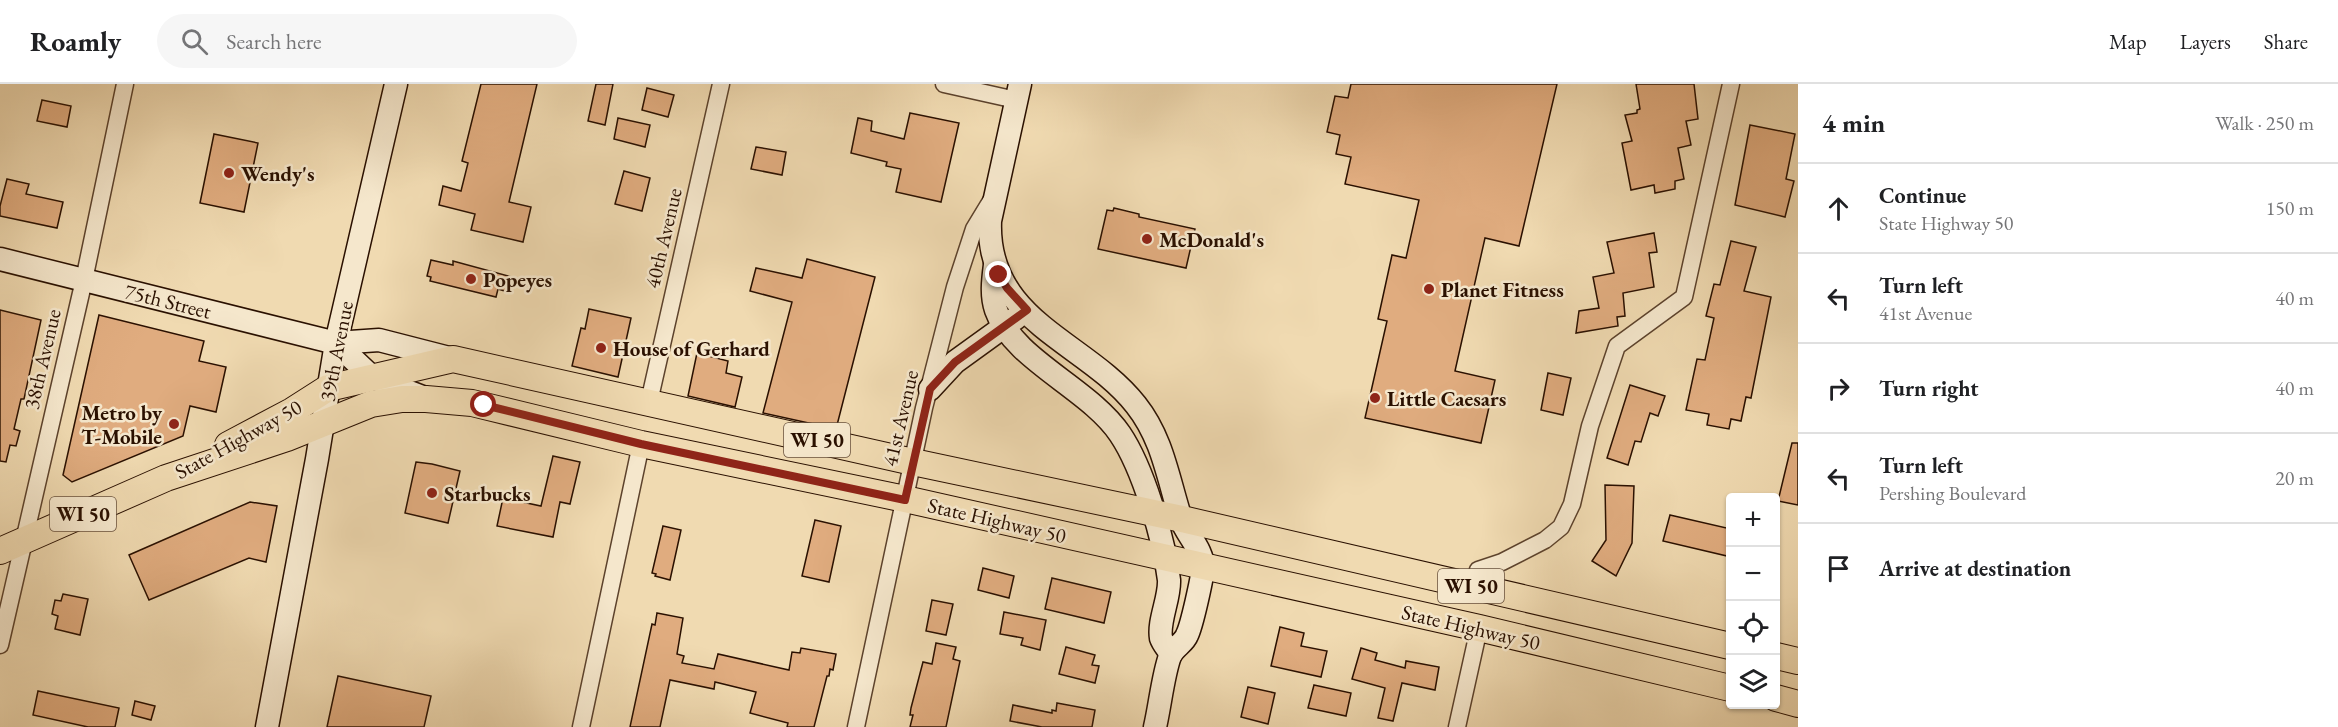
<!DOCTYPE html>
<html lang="en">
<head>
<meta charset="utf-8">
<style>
	body { margin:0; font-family:"EB Garamond",serif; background:#f6f6f6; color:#202124 }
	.controls { position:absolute; right:18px; bottom:18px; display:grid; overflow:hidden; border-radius:6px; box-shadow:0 2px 4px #0004 }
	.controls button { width:54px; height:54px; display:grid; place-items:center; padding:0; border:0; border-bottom:2px solid #e0e0e0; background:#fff; color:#202124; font:30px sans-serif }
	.stop { position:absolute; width:18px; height:18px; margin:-14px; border:4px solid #8f2418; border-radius:50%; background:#fff }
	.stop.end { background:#8f2418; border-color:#fff; box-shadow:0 2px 6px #0008 }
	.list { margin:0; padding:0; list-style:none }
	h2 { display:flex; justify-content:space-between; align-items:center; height:78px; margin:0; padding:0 24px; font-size:26px }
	h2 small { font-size:20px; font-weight:400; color:#757577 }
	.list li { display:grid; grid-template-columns:39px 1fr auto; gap:18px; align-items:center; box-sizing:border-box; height:90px; padding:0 24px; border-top:2px solid #e0e0e0 }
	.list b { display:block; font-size:22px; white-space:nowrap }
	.list p { margin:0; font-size:20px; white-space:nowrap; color:#757577 }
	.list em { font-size:20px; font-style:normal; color:#757577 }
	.icon { flex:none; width:33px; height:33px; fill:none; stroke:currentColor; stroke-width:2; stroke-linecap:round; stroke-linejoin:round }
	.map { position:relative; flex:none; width:1798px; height:643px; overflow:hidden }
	header { display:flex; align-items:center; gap:36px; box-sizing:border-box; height:84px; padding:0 30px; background:#fff; border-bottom:2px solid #e0e0e0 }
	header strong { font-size:28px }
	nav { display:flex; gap:33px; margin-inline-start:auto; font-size:21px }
	.search { width:420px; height:54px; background:#f6f6f6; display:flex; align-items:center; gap:15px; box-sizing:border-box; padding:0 21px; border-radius:33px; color:#757577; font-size:22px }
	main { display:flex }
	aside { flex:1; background:#fff }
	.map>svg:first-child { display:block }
	.building { fill:#e0ac7f; stroke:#2a1000; stroke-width:1.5 }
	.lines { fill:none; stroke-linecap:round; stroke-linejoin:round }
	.street-casing { stroke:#5c422c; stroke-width:19 }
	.secondary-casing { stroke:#2a1000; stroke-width:25 }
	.primary-casing { stroke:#2a1000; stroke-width:28 }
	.street { stroke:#f5e7cc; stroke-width:16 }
	.secondary { stroke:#f5e7cc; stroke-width:22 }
	.primary { stroke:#f0dab1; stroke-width:26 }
	.route { stroke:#8f2418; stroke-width:8 }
	.poi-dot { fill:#8f2418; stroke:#f5e7cc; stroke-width:2 }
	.labels { text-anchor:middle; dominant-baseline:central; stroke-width:5; stroke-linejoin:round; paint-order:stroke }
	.shield { fill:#f5e7cc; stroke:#67503d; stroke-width:1.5 }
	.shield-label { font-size:20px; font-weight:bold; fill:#2a1000 }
	.poi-label { font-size:21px; font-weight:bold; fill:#2a1000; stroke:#f5e7cc; text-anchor:start }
	.street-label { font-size:21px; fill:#2a1000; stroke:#f5e7cc }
</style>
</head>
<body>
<header>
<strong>Roamly</strong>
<div class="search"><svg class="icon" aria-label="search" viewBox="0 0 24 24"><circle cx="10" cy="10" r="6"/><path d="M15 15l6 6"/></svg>Search here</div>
<nav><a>Map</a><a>Layers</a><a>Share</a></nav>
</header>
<main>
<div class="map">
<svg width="1798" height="643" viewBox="0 0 1798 643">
	<rect width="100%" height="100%" fill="#f0dab1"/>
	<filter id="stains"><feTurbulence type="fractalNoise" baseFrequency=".00333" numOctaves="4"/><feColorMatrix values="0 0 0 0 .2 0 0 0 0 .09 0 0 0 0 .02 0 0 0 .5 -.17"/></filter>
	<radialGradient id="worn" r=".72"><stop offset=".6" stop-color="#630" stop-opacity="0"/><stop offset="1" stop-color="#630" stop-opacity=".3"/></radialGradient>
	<!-- building -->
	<g class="building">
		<polygon points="481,0 537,0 509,118 531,123 523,158 471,146 475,130 439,121 443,102 461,107 468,79 462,77"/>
		<polygon points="596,0 613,0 605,41 588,37"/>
		<polygon points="1351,0 1557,0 1519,162 1485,154 1455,287 1495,296 1481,359 1365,334 1387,237 1378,235 1392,171 1406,174 1419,116 1345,100 1351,73 1336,70 1340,51 1327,48 1335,12 1348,14"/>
		<polygon points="1636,0 1694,0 1698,35 1686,37 1691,61 1678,64 1684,95 1675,97 1675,105 1655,109 1654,101 1631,106 1622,59 1632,57 1625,31 1637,29 1637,26 1640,25"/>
		<polygon points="647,4 674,11 668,33 642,26"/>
		<polygon points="42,16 71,22 67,43 37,37"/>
		<polygon points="910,29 959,39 941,118 896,108 901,85 886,82 887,78 851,69 858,34 872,37 871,47 904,55"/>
		<polygon points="618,34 650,41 645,63 614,55"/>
		<polygon points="1750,41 1795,50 1786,95 1794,97 1785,133 1735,121"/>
		<polygon points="214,50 258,59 244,128 200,119"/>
		<polygon points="756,63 786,68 782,91 751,85"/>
		<polygon points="624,87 650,94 642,127 615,120"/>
		<polygon points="7,95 29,100 26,110 63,118 57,144 0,132 0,122"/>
		<polygon points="1114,124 1139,130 1139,133 1195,145 1186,184 1098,165 1107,126 1113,127"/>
		<polygon points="1654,149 1657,168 1649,169 1654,203 1623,209 1625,232 1617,233 1618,242 1576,249 1579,227 1599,224 1593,193 1614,189 1607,158"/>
		<polygon points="1731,157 1756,163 1744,207 1771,213 1751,314 1746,313 1741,337 1731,335 1729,345 1707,341 1709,330 1686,326 1697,275 1705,276 1714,234 1706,232 1714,200 1720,201"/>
		<polygon points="807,175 875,193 836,345 763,329 792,218 750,207 756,184 802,194"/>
		<polygon points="431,176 453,181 453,177 512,193 508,208 498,205 496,213 430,197 431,193 427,192"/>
		<polygon points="589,225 631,234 618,293 572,282 581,244 585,245"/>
		<polygon points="0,226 41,236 24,315 21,315 14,345 20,347 16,362 10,361 6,378 0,377"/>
		<polygon points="99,231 204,257 199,277 226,283 216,328 190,322 183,352 72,398 63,391"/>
		<polygon points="697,269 728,277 726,289 742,293 735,323 688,312"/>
		<polygon points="1548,289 1571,294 1563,331 1541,326"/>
		<polygon points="1630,301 1665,312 1658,332 1650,329 1641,358 1635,357 1628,381 1607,374"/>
		<polygon points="1792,359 1798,359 1798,421 1778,417"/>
		<polygon points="553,372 580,378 570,420 560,418 553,453 497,442 503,414 541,422"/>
		<polygon points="416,378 432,380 460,387 448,439 405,429"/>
		<polygon points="1605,401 1634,402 1632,459 1616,492 1592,477 1606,456"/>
		<polygon points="250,418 277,422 266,478 249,474 149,516 129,471"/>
		<polygon points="1670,431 1731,445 1727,472 1663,457"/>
		<polygon points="815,436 841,442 829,498 802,492"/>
		<polygon points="663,442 681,446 670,496 655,492 656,490 652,489"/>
		<polygon points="983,484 1014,492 1009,514 978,506"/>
		<polygon points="1052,494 1111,508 1104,539 1045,525"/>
		<polygon points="63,510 88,515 80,551 55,545 58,532 52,530 55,516 61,517"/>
		<polygon points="932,516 953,520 946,551 926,547"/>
		<polygon points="1004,528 1046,536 1040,566 1021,561 1023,554 1000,550"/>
		<polygon points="657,529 683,534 677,570 684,572 682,579 714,585 718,570 789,586 792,568 800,569 801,564 836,570 833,586 830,585 829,592 827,592 814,643 787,643 788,639 750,629 756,608 715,598 714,605 670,596 660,643 630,643 652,540 655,541"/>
		<polygon points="1280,543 1304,549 1301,562 1327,567 1321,593 1271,582"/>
		<polygon points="936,559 956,563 953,575 960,577 946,643 910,643 913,631 910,631 911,624 923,578 932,580"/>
		<polygon points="1066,563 1095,571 1092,581 1099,582 1095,599 1059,590"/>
		<polygon points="1361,564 1377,569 1375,576 1405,584 1406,577 1439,583 1435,606 1402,599 1393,637 1378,634 1385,604 1352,595"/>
		<polygon points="338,592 431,612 424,643 327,643"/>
		<polygon points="1314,601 1351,609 1346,632 1308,624"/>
		<polygon points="1248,603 1275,609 1268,640 1241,633"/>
		<polygon points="38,607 119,624 115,643 88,643 33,631"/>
		<polygon points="135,617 155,622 151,636 132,631"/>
		<polygon points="1057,619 1095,626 1092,643 1042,643 1010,637 1013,621 1052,629 1052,626 1056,627"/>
	</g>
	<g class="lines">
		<defs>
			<g id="street">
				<polyline points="944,0 1016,16"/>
				<polyline points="649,318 721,0"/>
				<polyline points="1478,486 1502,478 1545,456 1561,443 1572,420 1590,342 1617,262 1684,213 1731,0"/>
				<polyline points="0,561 84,196 125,0"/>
				<polyline points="581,643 641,360"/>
				<polyline points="856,643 924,324 955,203 974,145 991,117"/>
				<polyline points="1457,643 1479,544"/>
			</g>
			<g id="secondary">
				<path d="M 1020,0 L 990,137 C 986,238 1086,257 1136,321 C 1163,355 1168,395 1181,435 C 1187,452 1203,465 1203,484 C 1202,495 1192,541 1187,551 C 1184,559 1174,563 1170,572 C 1163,591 1160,622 1155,643"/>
				<polyline points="0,175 336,259 379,256 453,275"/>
				<path d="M 995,181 C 993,196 991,212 996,226 C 1013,276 1089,304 1120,350 C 1143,384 1164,455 1169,496 C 1170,514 1158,537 1161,554 C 1163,560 1168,565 1171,570"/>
				<polyline points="336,259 373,294 425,314"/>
				<polyline points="930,305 955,278 1016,234"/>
				<polyline points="267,643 317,375 336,259 396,0"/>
			</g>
			<g id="primary">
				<polyline points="228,361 292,327 328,304 453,275 913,378 1182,435 1730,562"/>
				<polyline points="0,467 166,394 287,354 371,320 402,315 426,315 472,319 641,360 905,415 1479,544 1730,604"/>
				<polyline points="1776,572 1798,577"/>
				<polyline points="1776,614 1798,620"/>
			</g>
		</defs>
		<!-- street casing -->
		<use href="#street" class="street-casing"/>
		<!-- secondary casing -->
		<use href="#secondary" class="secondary-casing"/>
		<!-- primary casing -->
		<use href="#primary" class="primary-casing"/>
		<!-- street -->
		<use href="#street" class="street"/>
		<!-- secondary -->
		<use href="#secondary" class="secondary"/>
		<!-- primary -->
		<use href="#primary" class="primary"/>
	</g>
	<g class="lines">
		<!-- route -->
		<polyline class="route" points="484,321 641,360 905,416 930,305 955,278 1027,226 1007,204 999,191"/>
	</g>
	<!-- markers -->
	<g class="poi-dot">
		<circle cx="229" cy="89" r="6"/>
		<circle cx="1147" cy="155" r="6"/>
		<circle cx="471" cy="195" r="6"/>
		<circle cx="1429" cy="205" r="6"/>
		<circle cx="601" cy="264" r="6"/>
		<circle cx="1375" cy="314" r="6"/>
		<circle cx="174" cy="340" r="6"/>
		<circle cx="432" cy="409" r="6"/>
	</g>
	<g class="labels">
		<!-- shield labels -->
		<g class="shield">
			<rect x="784" y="339" width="66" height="34" rx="4.5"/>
			<rect x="50" y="413" width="66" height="34" rx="4.5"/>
			<rect x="1438" y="485" width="66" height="34" rx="4.5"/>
		</g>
		<g class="shield-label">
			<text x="817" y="356">WI 50</text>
			<text x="83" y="430">WI 50</text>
			<text x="1471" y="502">WI 50</text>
		</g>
		<!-- poi labels -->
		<g class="poi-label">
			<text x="241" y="89">Wendy's</text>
			<text x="1159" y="155">McDonald's</text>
			<text x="483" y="195">Popeyes</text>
			<text x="1441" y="205">Planet Fitness</text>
			<text x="613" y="264">House of Gerhard</text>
			<text x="1387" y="314">Little Caesars</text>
			<text x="162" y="328" text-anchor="end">Metro by<tspan x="162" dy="24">T-Mobile</tspan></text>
			<text x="444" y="409">Starbucks</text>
		</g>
		<!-- street labels -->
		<g class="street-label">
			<text transform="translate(663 154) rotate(-77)">40th Avenue</text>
			<text transform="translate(168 217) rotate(14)">75th Street</text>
			<text transform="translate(336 267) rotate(-79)">39th Avenue</text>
			<text transform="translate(42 275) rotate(-77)">38th Avenue</text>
			<text transform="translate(900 334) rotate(-77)">41st Avenue</text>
			<text transform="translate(238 355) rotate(-29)">State Highway 50</text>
			<text transform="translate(997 436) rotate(13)">State Highway 50</text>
			<text transform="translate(1471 543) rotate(13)">State Highway 50</text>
		</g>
	</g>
	<rect width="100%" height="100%" filter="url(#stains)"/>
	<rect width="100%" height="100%" fill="url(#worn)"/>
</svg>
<div class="controls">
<button>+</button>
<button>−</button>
<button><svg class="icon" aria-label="locate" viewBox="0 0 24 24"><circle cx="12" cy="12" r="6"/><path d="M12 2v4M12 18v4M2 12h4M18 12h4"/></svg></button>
<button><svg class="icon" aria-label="layers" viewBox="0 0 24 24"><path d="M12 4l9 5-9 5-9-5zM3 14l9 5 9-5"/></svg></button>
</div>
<div class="stop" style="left:484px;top:321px"></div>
<div class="stop end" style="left:999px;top:191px"></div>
</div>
<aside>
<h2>4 min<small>Walk · 250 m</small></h2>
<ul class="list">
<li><svg class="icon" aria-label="ahead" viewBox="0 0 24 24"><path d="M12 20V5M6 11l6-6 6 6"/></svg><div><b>Continue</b><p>State Highway 50</p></div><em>150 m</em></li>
<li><svg class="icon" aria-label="left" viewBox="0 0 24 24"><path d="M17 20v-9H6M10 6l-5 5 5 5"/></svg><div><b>Turn left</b><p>41st Avenue</p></div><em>40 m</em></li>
<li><svg class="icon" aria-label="right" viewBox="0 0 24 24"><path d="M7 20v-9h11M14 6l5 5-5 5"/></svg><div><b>Turn right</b></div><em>40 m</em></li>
<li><svg class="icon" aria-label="left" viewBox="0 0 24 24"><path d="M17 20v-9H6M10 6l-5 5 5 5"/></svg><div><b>Turn left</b><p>Pershing Boulevard</p></div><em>20 m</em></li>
<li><svg class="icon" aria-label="arrive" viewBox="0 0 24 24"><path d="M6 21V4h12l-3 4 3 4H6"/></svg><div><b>Arrive at destination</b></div></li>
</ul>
</aside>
</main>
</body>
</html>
